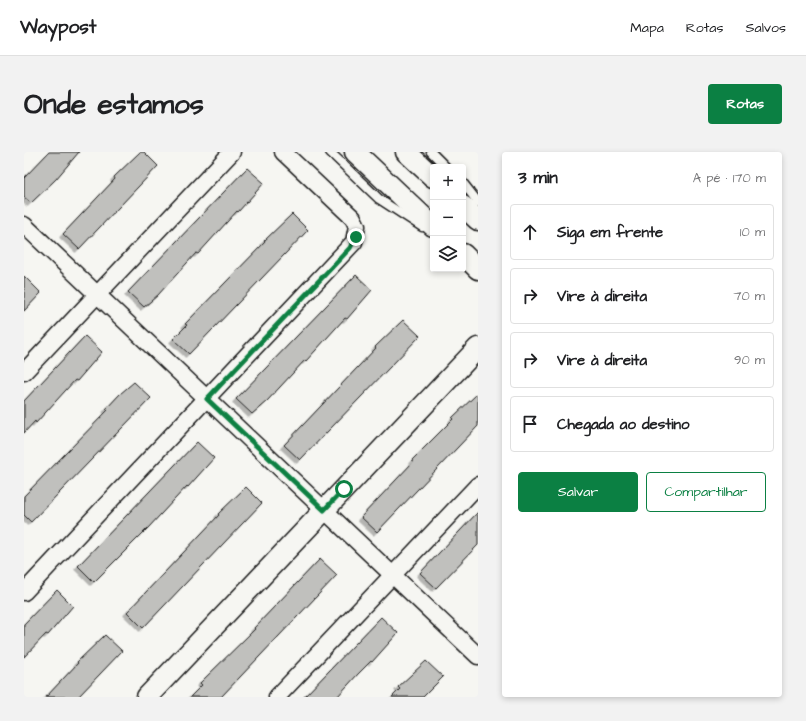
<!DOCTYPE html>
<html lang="pt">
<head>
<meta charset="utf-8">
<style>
	body { margin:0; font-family:"Architects Daughter",sans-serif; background:#f2f2f2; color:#202124 }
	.controls { position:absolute; right:12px; top:12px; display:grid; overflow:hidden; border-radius:4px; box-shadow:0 2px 6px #0003 }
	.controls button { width:36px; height:36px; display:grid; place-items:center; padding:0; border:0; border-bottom:1px solid #e0e0e0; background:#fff; color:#202124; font:20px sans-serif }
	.stop { position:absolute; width:12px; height:12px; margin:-9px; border:3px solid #0b8043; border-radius:50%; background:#fff }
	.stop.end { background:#0b8043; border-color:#fff; box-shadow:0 1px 4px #0008 }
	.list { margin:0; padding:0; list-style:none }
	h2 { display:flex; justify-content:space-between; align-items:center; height:52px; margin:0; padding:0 16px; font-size:17px }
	h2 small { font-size:13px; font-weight:400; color:#757577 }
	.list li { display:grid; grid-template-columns:26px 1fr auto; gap:12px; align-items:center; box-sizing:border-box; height:56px; margin:0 8px 8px; padding:0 8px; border:1px solid #e0e0e0; border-radius:4px }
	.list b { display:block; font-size:15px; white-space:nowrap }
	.list em { font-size:13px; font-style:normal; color:#757577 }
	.actions { display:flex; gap:8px; padding:12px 16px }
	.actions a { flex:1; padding:9px 0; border:1px solid #0b8043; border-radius:4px; text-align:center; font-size:14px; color:#0b8043 }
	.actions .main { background:#0b8043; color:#fff }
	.icon { flex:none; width:22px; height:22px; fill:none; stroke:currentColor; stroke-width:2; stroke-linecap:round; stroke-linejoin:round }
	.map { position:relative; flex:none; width:454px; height:545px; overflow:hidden; border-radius:4px }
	header { display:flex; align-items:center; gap:24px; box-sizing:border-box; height:56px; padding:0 20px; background:#fff; border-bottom:1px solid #e0e0e0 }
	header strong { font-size:19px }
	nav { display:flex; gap:22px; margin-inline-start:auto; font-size:14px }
	.intro { display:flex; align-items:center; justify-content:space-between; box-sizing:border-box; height:96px; padding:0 24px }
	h1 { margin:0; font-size:28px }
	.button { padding:10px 18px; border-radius:4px; background:#0b8043; color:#fff; font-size:14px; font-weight:700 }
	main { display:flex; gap:24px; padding:0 24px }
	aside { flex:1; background:#fff; border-radius:4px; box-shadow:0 2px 6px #0003 }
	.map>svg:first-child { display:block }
	.building { fill:#c0c0bd; stroke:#1c1c1c; filter:url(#shadow) }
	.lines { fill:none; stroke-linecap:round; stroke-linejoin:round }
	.service-casing { stroke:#1c1c1c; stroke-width:11 }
	.minor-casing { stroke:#1c1c1c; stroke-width:19 }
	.tertiary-casing { stroke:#1c1c1c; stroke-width:23 }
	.service { stroke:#f6f6f2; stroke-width:8 }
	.minor { stroke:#f6f6f2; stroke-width:16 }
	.tertiary { stroke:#f6f6f2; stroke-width:20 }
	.route { stroke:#0b8043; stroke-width:5 }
</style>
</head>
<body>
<header>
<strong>Waypost</strong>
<nav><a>Mapa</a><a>Rotas</a><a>Salvos</a></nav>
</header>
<div class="intro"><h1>Onde estamos</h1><a class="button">Rotas</a></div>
<main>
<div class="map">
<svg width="454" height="545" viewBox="0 0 454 545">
	<defs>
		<filter id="shadow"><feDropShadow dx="-3.5" dy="3.5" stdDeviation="0" flood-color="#0004"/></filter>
	</defs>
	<rect width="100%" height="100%" fill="#f6f6f2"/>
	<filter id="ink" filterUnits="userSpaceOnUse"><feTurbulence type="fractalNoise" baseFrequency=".025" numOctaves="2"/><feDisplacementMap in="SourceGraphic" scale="8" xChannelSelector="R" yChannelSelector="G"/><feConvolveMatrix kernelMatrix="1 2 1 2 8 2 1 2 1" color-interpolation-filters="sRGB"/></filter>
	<g filter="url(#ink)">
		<!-- building -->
		<g class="building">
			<polygon points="25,0 55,0 32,27 7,51 0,45 0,26"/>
			<polygon points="116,0 120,0 134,14 55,97 39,82 91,27 90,25"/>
			<polygon points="223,16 240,31 214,60 213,59 174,102 172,101 134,143 120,155 104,140"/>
			<polygon points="268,62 284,78 165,202 149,187 163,173 161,172 241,90 240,89"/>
			<polygon points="332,123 348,138 323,167 321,166 282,209 281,208 243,249 228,262 212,247"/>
			<polygon points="0,124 17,141 0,159"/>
			<polygon points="379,168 396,184 276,308 260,293 352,196 351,195"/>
			<polygon points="61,184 78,200 53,229 51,228 12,271 11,269 0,281 0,249"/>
			<polygon points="110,230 127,246 7,370 0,363 0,344 84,258 82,257 96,242"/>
			<polygon points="454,241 454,274 353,380 337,365 389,310 388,308 429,267 428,266"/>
			<polygon points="173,290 190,306 164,335 163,334 124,376 70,430 54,414"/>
			<polygon points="222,335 238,351 119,476 103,460 195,363 194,362"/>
			<polygon points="454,360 454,393 412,436 396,421"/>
			<polygon points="296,407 313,423 273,465 197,545 166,545 178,533 176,531 231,477 230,476"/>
			<polygon points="33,438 49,454 24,483 22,482 0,505 0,472"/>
			<polygon points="357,465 374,481 348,510 347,509 334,522 313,545 280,545"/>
			<polygon points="81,483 98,499 54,545 22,545 54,511 53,510"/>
			<polygon points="402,509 419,525 399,545 368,545 376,537 374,535"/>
		</g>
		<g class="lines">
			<defs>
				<g id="service">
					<polyline points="306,0 355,47 398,75"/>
					<polyline points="407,0 422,15"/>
					<polyline points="439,31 454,50"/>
				</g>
				<g id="minor">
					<polyline points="0,73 454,504"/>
					<polyline points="0,220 208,0"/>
					<polyline points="0,440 330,90 333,74 329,66 259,0"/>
					<polyline points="253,545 454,333"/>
				</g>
				<g id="tertiary">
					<polyline points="331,0 409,74"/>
					<polyline points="382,0 409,25"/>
					<polyline points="439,54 454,68"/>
					<polyline points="439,102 454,117"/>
					<polyline points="123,545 454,196"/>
				</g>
			</defs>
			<!-- service casing -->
			<use href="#service" class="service-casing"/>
			<!-- minor casing -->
			<use href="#minor" class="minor-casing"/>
			<!-- tertiary casing -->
			<use href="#tertiary" class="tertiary-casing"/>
			<!-- service -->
			<use href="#service" class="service"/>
			<!-- minor -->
			<use href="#minor" class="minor"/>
			<!-- tertiary -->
			<use href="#tertiary" class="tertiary"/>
		</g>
	</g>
	<g class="lines" filter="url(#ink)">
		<!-- route -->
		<polyline class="route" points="320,337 300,358 183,247 326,96 332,85"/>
	</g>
</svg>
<div class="controls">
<button>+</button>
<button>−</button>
<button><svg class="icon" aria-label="layers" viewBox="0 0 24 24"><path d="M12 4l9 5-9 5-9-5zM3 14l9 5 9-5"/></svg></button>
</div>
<div class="stop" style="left:320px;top:337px"></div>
<div class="stop end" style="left:332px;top:85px"></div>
</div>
<aside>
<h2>3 min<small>A pé · 170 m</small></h2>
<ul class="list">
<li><svg class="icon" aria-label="ahead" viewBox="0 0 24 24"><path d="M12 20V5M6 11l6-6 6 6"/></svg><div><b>Siga em frente</b></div><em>10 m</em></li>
<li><svg class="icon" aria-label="right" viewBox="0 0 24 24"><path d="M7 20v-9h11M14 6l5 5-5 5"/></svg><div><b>Vire à direita</b></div><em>70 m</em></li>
<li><svg class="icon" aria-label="right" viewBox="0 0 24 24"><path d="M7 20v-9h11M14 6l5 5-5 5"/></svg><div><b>Vire à direita</b></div><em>90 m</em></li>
<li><svg class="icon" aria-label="arrive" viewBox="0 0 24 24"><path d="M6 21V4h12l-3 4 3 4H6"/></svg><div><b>Chegada ao destino</b></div></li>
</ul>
<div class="actions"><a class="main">Salvar</a><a>Compartilhar</a></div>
</aside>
</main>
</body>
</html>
